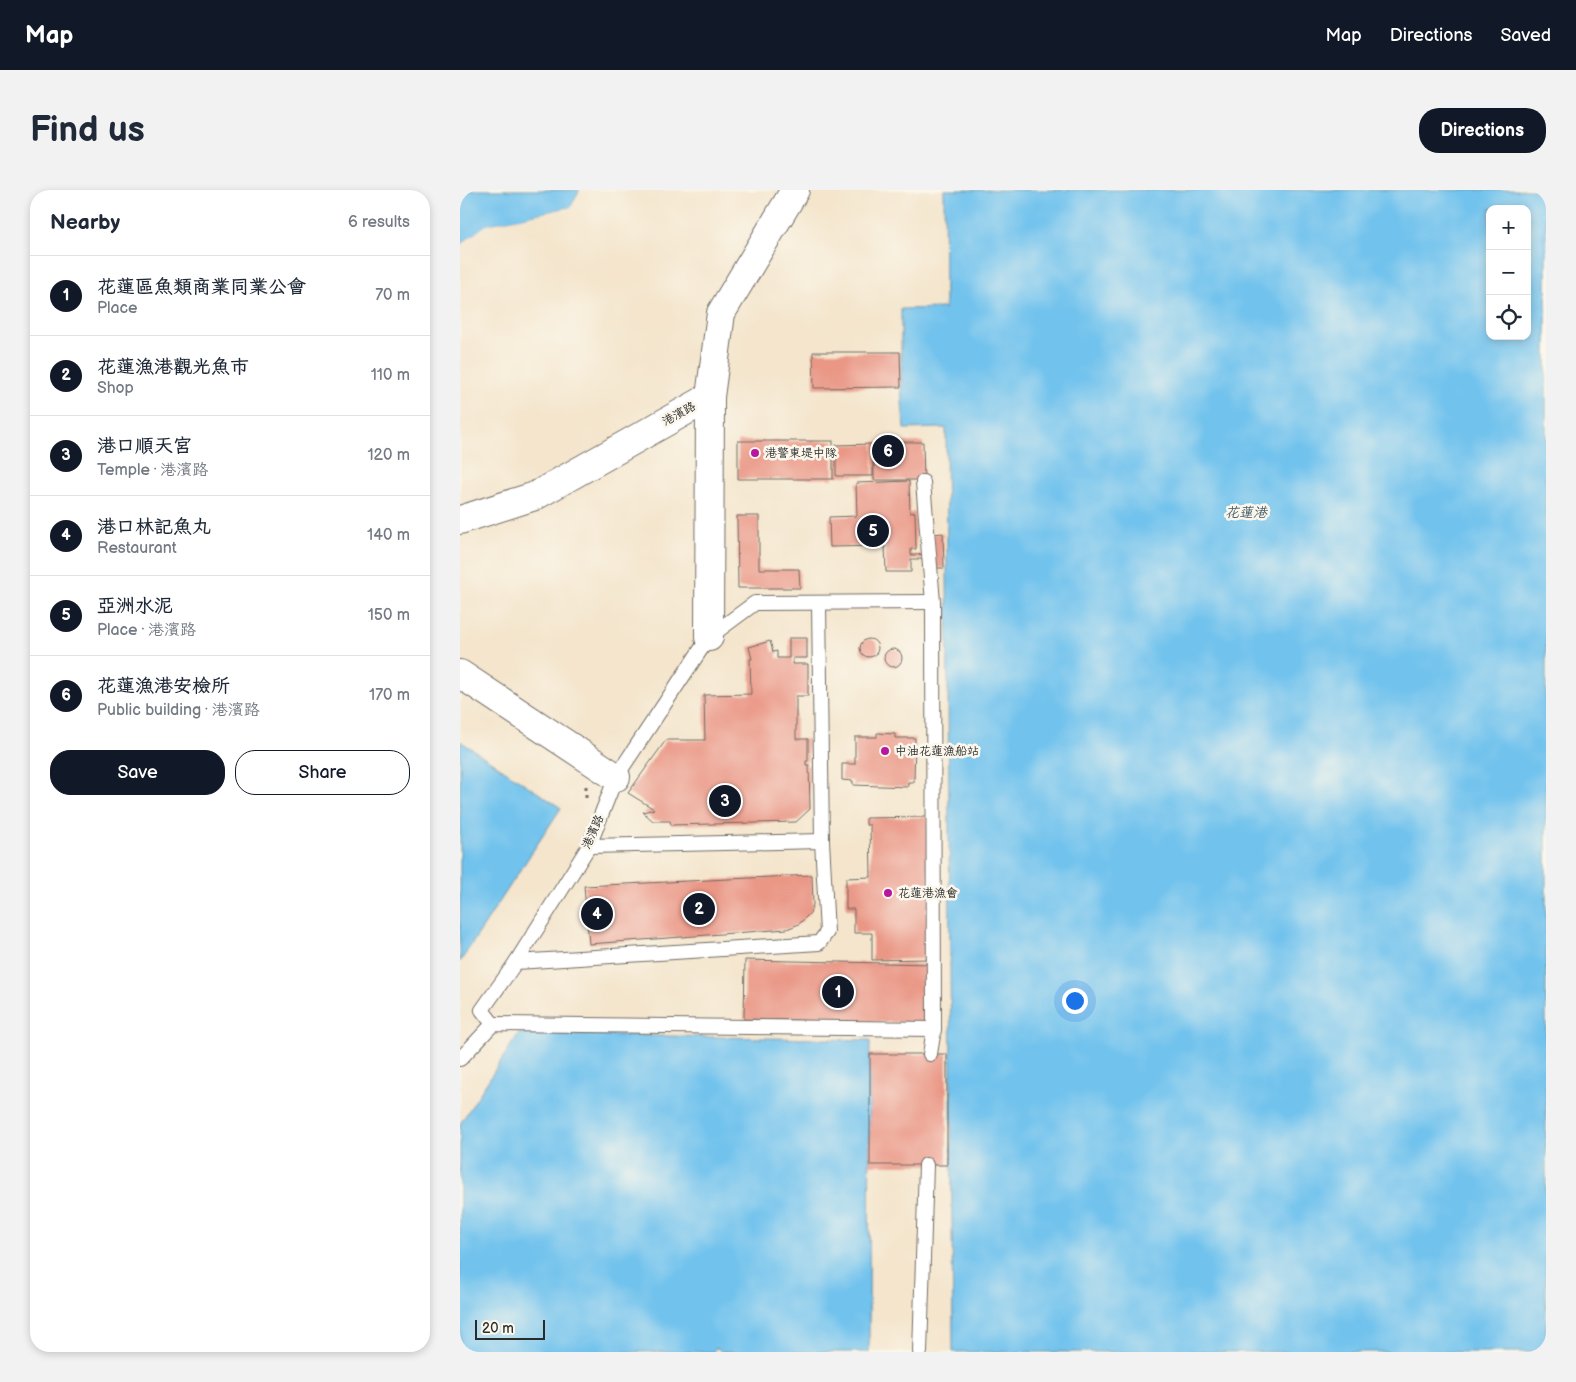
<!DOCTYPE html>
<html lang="en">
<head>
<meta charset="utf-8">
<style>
	body { margin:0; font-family:"Balsamiq Sans","LXGW WenKai TC",sans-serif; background:#f2f2f3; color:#1f2937 }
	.controls { position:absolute; right:15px; top:15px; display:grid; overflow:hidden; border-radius:10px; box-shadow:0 2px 8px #0003 }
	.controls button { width:45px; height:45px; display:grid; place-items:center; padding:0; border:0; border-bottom:1px solid #e0e1e3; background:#fff; color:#1f2937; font:25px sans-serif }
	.scale { position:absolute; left:15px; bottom:12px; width:70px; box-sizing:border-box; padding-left:5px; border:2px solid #2b2b2b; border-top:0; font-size:14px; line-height:18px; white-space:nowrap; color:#2b2b2b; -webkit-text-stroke:4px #fbf7ec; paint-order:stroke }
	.you { position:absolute; left:614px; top:810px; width:18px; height:18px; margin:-12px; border:4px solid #fff; border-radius:50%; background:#1a73e8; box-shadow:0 0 0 8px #1a73e833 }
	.badge { display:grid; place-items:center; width:32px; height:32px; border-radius:50%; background:#111827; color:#fff; font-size:16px; font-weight:700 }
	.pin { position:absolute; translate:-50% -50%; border:2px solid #fff; box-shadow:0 1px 5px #0006 }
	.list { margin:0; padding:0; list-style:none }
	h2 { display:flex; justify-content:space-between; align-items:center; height:65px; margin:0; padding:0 20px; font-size:21px }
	h2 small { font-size:16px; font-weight:400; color:#747a83 }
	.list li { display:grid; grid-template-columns:32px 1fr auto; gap:15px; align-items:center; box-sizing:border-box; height:80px; padding:0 20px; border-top:1px solid #e0e1e3 }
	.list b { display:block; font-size:19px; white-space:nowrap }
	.list p { margin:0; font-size:16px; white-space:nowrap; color:#747a83 }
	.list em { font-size:16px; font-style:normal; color:#747a83 }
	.actions { display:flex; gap:10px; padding:15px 20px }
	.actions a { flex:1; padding:11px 0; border:1px solid #111827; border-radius:20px; text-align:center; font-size:18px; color:#111827 }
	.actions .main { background:#111827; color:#fff }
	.icon { flex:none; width:28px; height:28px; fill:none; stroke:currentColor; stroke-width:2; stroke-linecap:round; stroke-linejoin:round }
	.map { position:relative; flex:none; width:1086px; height:1162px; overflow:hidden; border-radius:20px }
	header { display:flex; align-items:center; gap:30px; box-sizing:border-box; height:70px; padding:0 25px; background:#111827; color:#fff }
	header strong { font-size:24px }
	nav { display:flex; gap:28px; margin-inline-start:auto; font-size:18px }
	.intro { display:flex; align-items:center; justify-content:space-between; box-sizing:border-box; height:120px; padding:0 30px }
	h1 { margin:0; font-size:35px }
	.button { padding:12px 22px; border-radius:20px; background:#111827; color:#fff; font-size:18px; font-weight:700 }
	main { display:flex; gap:30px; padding:0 30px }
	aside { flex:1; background:#fff; border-radius:20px; box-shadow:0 2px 8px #0003 }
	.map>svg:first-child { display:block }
	.water { fill:#71c2ed; stroke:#4e768c; fill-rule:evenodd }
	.pier { fill:#f4e5cc }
	.building { fill:#ea9786 }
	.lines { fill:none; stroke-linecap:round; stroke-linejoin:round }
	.lane-casing { stroke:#716c63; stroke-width:16 }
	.street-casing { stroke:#716c63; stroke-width:30 }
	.path { stroke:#716c63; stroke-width:3; stroke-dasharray:4 4; stroke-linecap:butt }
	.lane { stroke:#fff; stroke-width:14 }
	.street { stroke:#fff; stroke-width:28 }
	.poi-dot { fill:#b5179e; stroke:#fbf7ec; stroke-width:2 }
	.labels { text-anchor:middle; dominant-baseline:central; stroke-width:5; stroke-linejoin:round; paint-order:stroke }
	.street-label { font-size:12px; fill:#2b2b2b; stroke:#fbf7ec }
	.poi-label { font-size:12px; fill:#2b2b2b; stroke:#fbf7ec; text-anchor:start }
	.water-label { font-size:14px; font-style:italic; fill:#405865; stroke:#fbf7ec }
</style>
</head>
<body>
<header>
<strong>Map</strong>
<nav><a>Map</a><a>Directions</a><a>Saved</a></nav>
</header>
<div class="intro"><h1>Find us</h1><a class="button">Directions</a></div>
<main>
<aside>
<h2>Nearby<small>6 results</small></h2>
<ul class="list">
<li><span class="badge">1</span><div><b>花蓮區魚類商業同業公會</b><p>Place</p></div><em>70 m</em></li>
<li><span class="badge">2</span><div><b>花蓮漁港觀光魚市</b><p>Shop</p></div><em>110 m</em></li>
<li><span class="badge">3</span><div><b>港口順天宮</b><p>Temple · 港濱路</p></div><em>120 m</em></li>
<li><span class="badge">4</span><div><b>港口林記魚丸</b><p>Restaurant</p></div><em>140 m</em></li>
<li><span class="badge">5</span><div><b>亞洲水泥</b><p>Place · 港濱路</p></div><em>150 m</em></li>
<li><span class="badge">6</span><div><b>花蓮漁港安檢所</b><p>Public building · 港濱路</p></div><em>170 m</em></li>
</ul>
<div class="actions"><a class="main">Save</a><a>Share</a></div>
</aside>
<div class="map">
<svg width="1086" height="1162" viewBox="0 0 1086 1162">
	<rect width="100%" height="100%" fill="#fbf7ec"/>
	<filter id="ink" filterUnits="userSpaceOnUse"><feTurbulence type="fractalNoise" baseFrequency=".02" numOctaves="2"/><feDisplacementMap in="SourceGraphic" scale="10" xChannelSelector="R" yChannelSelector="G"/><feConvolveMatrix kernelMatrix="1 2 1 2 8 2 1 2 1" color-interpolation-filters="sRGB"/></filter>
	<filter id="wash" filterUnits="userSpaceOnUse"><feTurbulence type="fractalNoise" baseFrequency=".0096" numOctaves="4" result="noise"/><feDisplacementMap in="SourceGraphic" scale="20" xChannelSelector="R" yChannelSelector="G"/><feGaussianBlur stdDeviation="1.12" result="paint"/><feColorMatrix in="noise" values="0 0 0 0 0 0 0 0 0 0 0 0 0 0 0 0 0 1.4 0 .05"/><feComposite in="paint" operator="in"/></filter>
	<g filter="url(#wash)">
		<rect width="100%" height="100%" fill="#f4e5cc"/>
		<!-- water -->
		<g class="water">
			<polygon points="0,0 120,0 111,17 27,35 0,55"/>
			<path d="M 484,0 L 1086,0 L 1086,1162 L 493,1162 L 486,238 L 444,239 L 441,197 L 441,119 L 485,118 ZM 1030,19 L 1067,19 L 1067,146 L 1030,146 Z"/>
			<polygon points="0,551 101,618 0,772"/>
			<polygon points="59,843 410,850 409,1162 262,1162 257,1158 253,1162 3,1162 0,1160 0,934"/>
		</g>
		<!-- pier -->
		<polygon class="pier" points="120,0 123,0 112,19 28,37 0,58 0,55 26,35 111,17"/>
		<g id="blocks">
			<!-- building -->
			<g class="building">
				<polygon points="353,162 440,162 441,197 354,198"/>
				<rect x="278" y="251" width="95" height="38"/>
				<polygon points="414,252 463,252 464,290 414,290"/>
				<polygon points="413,254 413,286 376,286 376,255"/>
				<polygon points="449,291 450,323 455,322 456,359 451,359 451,365 474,364 473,344 483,343 484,378 471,378 471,369 451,369 451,382 426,382 425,356 370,357 369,327 397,326 396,293"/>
				<polygon points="277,326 299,326 299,379 339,379 340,398 278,398"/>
				<polygon points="329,448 347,448 347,468 333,468 333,474 348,474 348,506 336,506 336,549 348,549 348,571 346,571 346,575 349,575 350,619 336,632 211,635 210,631 193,631 183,622 194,619 168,603 206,550 245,550 244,505 291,504 290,469 292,469 289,457 310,451 313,462 317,461 317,468 329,468"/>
				<circle cx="409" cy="458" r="9"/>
				<circle cx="433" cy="468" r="9"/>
				<polygon points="417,543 435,544 435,548 455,548 454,592 448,592 448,597 393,595 393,591 382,590 382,574 395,574 395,547 417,547"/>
				<polygon points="468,627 469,718 467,718 468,769 412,770 412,743 394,743 394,719 386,719 386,688 411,687 410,635 406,635 406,628"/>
				<polygon points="352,685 353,715 350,723 339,734 327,739 129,754 124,696"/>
				<polygon points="285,770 472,774 470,833 284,829"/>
				<rect x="410" y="864" width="77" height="111"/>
			</g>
		</g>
	</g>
	<g filter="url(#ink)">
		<use href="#blocks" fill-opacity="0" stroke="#716c63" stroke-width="1"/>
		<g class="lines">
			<defs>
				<g id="lane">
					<polyline points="463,292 473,412 474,839 470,864"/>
					<polyline points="129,656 362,651"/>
					<polyline points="56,772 359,753 367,742 362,651 359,413"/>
					<polyline points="33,834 22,820 56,772 129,656 156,587 249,447 295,413 473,412"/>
					<polyline points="0,869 33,834 474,839"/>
					<polyline points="460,1162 466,975"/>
				</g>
				<g id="street">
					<polyline points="250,207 261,123 335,0"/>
					<polyline points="0,330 75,306 250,207 249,447"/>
					<polyline points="0,484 156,587"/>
				</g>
			</defs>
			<!-- lane casing -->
			<use href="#lane" class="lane-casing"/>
			<!-- street casing -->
			<use href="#street" class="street-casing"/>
			<!-- path -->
			<polyline class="path" points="126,596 126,610"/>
			<!-- lane -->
			<use href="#lane" class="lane"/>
			<!-- street -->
			<use href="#street" class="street"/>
		</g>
	</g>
	<!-- markers -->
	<g class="poi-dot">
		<circle cx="295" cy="263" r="5"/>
		<circle cx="425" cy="561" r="5"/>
		<circle cx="428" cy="703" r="5"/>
	</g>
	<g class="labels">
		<!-- street labels -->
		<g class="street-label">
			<text transform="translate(219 224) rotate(-29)">港濱路</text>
			<text transform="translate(133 642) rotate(-66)">港濱路</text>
		</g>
		<!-- poi labels -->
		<g class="poi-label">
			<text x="305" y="263">港警東堤中隊</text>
			<text x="435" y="561">中油花蓮漁船站</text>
			<text x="438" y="703">花蓮港漁會</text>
		</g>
		<!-- water labels -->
		<g class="water-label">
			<text x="786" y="322">花蓮港</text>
		</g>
	</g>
</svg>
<div class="controls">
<button>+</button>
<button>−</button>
<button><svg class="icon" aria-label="locate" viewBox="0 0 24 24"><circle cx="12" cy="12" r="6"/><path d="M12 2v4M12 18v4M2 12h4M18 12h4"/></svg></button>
</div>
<div class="scale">20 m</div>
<div class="you"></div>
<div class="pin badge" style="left:378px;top:802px">1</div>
<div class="pin badge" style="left:239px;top:719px">2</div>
<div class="pin badge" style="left:265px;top:611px">3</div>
<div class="pin badge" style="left:137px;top:724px">4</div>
<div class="pin badge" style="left:413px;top:341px">5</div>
<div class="pin badge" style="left:428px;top:261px">6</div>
</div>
</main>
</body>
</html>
